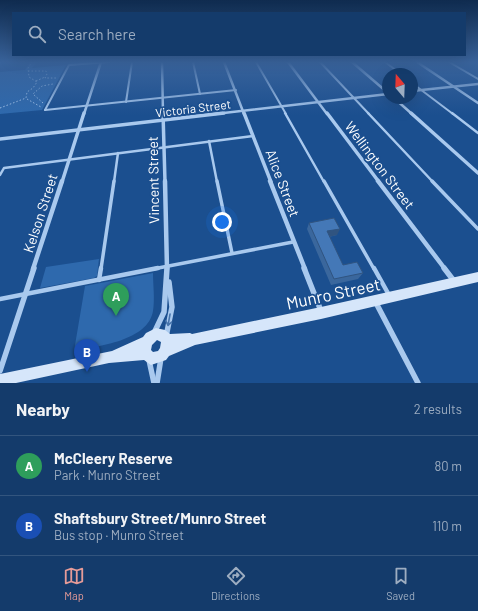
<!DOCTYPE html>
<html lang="en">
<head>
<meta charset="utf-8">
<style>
	body { margin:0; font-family:Barlow,sans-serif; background:#214673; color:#f1f3f6 }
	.compass { position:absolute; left:382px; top:68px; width:36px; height:36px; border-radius:50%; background:#143b6b; box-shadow:0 4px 16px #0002; rotate:341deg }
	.you { position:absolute; left:222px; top:222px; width:14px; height:14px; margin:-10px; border:3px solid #fff; border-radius:50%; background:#1a73e8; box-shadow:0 0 0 6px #1a73e833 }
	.badge { display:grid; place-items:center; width:26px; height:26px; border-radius:50%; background:#e69b98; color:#fff; font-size:13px; font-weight:700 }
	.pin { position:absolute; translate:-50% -33px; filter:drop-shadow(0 1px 2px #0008) }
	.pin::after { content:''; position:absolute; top:21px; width:14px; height:12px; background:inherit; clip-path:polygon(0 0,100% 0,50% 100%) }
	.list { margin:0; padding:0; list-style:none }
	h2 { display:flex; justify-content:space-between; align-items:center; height:52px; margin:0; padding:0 16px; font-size:17px }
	h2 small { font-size:13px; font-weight:400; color:#9dadc1 }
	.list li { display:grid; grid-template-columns:26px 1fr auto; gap:12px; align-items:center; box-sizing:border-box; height:60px; padding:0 16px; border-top:1px solid #33557e }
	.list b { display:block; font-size:15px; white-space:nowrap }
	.list p { margin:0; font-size:13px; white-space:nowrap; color:#9dadc1 }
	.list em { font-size:13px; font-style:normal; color:#9dadc1 }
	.icon { flex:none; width:22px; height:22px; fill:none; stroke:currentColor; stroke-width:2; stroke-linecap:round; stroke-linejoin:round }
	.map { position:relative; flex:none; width:478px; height:383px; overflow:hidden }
	.search { position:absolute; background:#143b6b; box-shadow:0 4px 16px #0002; left:12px; right:12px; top:12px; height:44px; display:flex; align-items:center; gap:10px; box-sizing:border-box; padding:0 14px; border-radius:0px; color:#9dadc1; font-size:15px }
	.sheet { height:172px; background:#143b6b }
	nav { display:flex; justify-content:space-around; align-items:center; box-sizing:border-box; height:56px; border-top:1px solid #33557e; background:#143b6b; font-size:11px; color:#9dadc1 }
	nav a { display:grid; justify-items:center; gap:2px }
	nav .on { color:#e69b98 }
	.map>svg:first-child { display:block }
	.green { fill:#2e69ad }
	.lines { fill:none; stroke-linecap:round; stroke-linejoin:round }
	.path { stroke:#a9c9ee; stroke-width:1; stroke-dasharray:1.5 2; stroke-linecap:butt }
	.lane-far3 { stroke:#a9c9ee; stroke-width:2 }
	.lane-far2 { stroke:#a9c9ee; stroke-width:2.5 }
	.lane-far1 { stroke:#a9c9ee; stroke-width:3.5 }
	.lane { stroke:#a9c9ee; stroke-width:4.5 }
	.street-far3 { stroke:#a9c9ee; stroke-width:2.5 }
	.street-far2 { stroke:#a9c9ee; stroke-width:3.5 }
	.street-far1 { stroke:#a9c9ee; stroke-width:4.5 }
	.street { stroke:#a9c9ee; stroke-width:5.5 }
	.secondary { fill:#d6e6fa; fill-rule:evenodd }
	.wall { fill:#3a679d }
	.shaded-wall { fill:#305480 }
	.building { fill:#4478b7; stroke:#305480 }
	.oneway { stroke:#4674ac }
	.labels { text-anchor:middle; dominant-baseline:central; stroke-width:3.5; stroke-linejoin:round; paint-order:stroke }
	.far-street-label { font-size:12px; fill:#fff; stroke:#1b4f8f }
	.street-label { font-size:14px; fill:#fff; stroke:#1b4f8f }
	.near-street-label { font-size:17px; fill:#fff; stroke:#1b4f8f }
</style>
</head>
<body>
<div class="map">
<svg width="478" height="383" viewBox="0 0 478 383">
	<rect width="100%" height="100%" fill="#1b4f8f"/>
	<!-- green -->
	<g class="green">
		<polygon points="30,62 37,62 32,68 66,65 42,110 0,114 0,72 25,70"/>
		<polygon points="99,259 97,276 94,278 40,288 46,267"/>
		<path d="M 153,273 C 153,285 155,299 153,311 C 148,341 98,346 74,351 L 85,286 Z"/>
	</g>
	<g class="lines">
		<!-- path -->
		<g class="path">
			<polyline points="28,71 46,71 47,74 45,78 56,78"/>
			<polyline points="36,81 45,77"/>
			<polyline points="27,99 41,107"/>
			<polyline points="43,103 33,94 42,86 53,84"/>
			<polyline points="0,108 26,98 27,92 33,88 37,82 29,77 28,68 32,62"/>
		</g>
		<!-- lane-far3 -->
		<g class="lane-far3">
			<polyline points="193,62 200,94"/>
			<polyline points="256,62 286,114"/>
			<polyline points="320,62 369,114"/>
			<polyline points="385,62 401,74"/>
			<polyline points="449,62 478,79"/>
			<polyline points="412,83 453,114"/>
			<polyline points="126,102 132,62"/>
			<polyline points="45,110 236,90"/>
			<polyline points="45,110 69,65 109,62"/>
		</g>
		<!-- lane-far2 -->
		<g class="lane-far2">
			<polyline points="285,113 324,182"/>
			<polyline points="368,113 433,182"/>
			<polyline points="452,113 478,133"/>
			<polyline points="209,141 217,182"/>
			<polyline points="0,175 4,168 253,136"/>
			<polyline points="114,182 118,153"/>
		</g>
		<!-- lane-far1 -->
		<g class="lane-far1">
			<polyline points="217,181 232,253"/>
			<polyline points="324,181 374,269"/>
			<polyline points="432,181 478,229"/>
			<polyline points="101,269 114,181"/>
			<polyline points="153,269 293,242"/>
		</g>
		<!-- lane -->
		<g class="lane">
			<polyline points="374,268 389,295"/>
			<polyline points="99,280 101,268"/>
			<polyline points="0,299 158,268"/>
		</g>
		<!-- street-far3 -->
		<g class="street-far3">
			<polyline points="162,62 163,114"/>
			<polyline points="224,62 244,114"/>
			<polyline points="288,62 327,114"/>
			<polyline points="352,62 388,93"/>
			<polyline points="417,62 478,103"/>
			<polyline points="412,91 478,84"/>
			<polyline points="394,98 412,114"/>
			<polyline points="84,114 101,62"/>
			<polyline points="215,114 388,94"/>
		</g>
		<!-- street-far2 -->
		<g class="street-far2">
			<polyline points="163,113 165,182"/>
			<polyline points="244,113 271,182"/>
			<polyline points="327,113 379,182"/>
			<polyline points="411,113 478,173"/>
			<polyline points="0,139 224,113"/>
			<polyline points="62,182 84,113"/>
		</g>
		<!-- street-far1 -->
		<g class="street-far1">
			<polyline points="165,181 167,269"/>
			<polyline points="270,181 305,269"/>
			<polyline points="378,181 445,269"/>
			<polyline points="33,269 62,181"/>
		</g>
		<!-- street -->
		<g class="street">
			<polyline points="304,268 321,311"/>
			<polyline points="444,268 454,281"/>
			<polyline points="375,301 418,383"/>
			<polyline points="154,333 164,312 167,268"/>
			<polyline points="166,337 172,307 169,282"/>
			<polyline points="149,360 154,383"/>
			<polyline points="0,371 34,268"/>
			<polyline points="157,383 161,358"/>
		</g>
		<!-- secondary -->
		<path class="secondary" d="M 478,272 L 478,282 L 321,319 L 195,345 L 169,356 L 166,360 L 151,365 L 144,360 L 109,363 L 16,383 L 0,383 L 0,374 L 112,351 L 143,337 L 146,333 L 156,328 L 165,330 L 170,334 L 190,333 L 192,334 L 321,307 ZM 157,340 L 161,342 L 160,348 L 158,351 L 153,352 L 151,350 L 152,345 Z"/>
	</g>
	<!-- wall -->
	<polygon class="wall" points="309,223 337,235 329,237 343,265 363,273 358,279 331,285 307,229"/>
	<!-- shaded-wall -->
	<polygon class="shaded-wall" points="340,229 337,235 324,238 327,231"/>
	<!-- building -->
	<polygon class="building" points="334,218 340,229 327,231 343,265 357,262 363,273 334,279 309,223"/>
	<!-- one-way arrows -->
	<defs><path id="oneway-shaft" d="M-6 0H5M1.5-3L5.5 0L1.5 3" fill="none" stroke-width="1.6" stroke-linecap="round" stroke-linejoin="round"/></defs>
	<use class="oneway" href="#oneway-shaft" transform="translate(169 320) rotate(100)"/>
	<!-- sky -->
	<linearGradient id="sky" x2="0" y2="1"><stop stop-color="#0f2b4f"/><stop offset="0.54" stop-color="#39639b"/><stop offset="1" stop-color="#39639b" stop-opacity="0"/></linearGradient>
	<rect width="478" height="115" fill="url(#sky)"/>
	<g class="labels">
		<!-- far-street labels -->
		<g class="far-street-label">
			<text transform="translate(193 108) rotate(-7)">Victoria Street</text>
		</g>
		<!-- street labels -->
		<g class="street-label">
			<text transform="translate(380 165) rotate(53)">Wellington Street</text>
			<text transform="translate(153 180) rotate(-91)">Vincent Street</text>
			<text transform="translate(283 183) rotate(69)">Alice Street</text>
			<text transform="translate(40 213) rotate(-72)">Kelson Street</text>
		</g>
		<!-- near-street labels -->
		<g class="near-street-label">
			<text transform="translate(333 293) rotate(-12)">Munro Street</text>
		</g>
	</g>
</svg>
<svg class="compass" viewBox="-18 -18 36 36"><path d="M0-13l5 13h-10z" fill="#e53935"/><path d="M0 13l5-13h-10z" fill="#9dadc1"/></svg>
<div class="you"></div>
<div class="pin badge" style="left:116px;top:316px;background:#2e9e5b">A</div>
<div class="pin badge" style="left:87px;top:372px;background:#1a4fb4">B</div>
<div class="search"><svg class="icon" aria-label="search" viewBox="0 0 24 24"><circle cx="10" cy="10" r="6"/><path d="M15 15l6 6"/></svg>Search here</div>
</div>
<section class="sheet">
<h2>Nearby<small>2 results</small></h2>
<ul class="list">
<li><span class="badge" style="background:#2e9e5b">A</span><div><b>McCleery Reserve</b><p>Park · Munro Street</p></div><em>80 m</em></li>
<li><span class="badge" style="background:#1a4fb4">B</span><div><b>Shaftsbury Street/Munro Street</b><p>Bus stop · Munro Street</p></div><em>110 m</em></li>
</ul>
</section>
<nav>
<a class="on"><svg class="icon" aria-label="map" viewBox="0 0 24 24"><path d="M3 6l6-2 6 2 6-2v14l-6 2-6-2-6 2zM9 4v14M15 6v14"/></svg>Map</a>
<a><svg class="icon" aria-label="directions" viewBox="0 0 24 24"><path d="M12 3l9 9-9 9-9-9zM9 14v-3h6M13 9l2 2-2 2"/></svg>Directions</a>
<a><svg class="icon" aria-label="saved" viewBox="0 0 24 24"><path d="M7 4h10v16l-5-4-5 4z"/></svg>Saved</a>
</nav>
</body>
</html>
